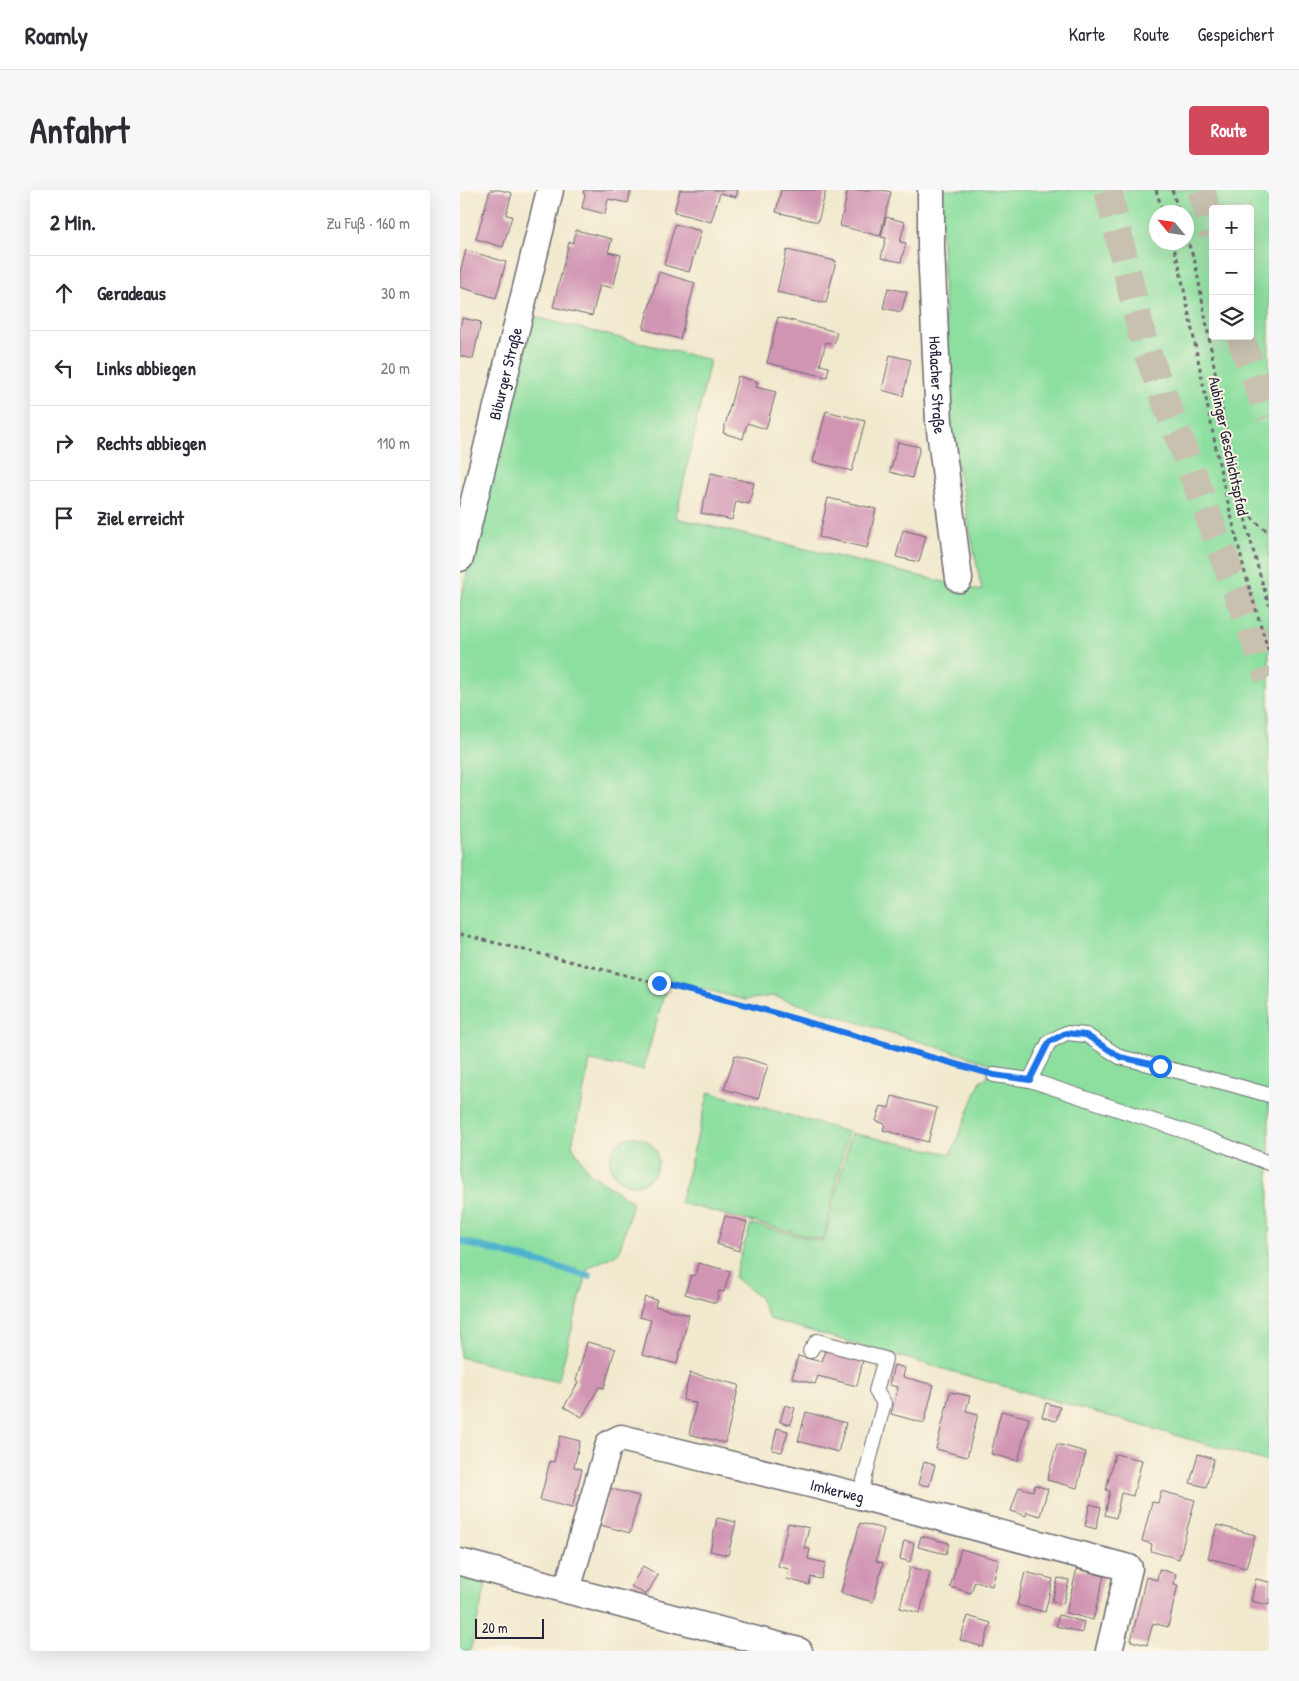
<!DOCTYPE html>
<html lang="de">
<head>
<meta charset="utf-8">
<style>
	body { margin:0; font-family:"Patrick Hand",sans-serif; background:#f7f7f7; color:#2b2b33 }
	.controls { position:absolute; right:15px; top:15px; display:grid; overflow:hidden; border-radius:5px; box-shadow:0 5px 20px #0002 }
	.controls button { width:45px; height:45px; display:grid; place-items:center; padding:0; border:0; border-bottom:1px solid #e1e1e2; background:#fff; color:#2b2b33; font:25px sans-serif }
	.compass { position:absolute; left:689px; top:15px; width:45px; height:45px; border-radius:50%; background:#fff; box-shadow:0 5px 20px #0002; rotate:299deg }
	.scale { position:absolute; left:15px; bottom:12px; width:69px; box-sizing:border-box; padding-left:5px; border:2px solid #22223b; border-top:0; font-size:14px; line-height:18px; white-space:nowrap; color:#22223b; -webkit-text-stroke:4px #fcf5e5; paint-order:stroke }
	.stop { position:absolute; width:15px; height:15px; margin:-11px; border:4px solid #1a73e8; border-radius:50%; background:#fff }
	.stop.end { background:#1a73e8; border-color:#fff; box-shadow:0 1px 5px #0008 }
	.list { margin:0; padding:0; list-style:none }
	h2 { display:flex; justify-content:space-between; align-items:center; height:65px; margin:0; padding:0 20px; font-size:21px }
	h2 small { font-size:16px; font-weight:400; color:#7c7c81 }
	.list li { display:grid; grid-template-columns:32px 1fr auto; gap:15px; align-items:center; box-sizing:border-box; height:75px; padding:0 20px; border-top:1px solid #e1e1e2 }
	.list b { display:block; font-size:19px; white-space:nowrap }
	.list em { font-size:16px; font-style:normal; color:#7c7c81 }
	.icon { flex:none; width:28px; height:28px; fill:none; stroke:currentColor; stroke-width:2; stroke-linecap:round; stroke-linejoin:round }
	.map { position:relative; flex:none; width:809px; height:1461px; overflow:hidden; border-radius:5px }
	header { display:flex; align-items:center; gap:30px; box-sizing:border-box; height:70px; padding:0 25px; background:#fff; border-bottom:1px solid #e1e1e2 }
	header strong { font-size:24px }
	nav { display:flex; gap:28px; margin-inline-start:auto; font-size:18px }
	.intro { display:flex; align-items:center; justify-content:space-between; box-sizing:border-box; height:120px; padding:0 30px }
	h1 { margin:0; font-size:35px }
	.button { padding:12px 22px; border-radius:5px; background:#d1495b; color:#fff; font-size:18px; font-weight:700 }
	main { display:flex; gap:30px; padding:0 30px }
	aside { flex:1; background:#fff; border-radius:5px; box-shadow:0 5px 20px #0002 }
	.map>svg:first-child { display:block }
	.green { fill:#8ddfa0; stroke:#58806e; fill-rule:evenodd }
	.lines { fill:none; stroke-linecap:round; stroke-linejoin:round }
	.stream { stroke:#4eb0cd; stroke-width:7 }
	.building { fill:#d195b4 }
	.motorway-tunnel { stroke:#c8c1b0; stroke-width:28; stroke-dasharray:28 14; stroke-linecap:butt }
	.service-casing { stroke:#6a686e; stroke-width:16 }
	.minor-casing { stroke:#6a686e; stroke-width:29 }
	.path { stroke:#6a686e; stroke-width:3; stroke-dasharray:4 4; stroke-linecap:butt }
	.service { stroke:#fff; stroke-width:14 }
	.minor { stroke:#fff; stroke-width:26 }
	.route { stroke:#1a73e8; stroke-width:6 }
	.labels { text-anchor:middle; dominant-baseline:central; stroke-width:4; stroke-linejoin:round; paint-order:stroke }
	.street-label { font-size:16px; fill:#22223b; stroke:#fcf5e5 }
</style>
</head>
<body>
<header>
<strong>Roamly</strong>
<nav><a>Karte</a><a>Route</a><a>Gespeichert</a></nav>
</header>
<div class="intro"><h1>Anfahrt</h1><a class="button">Route</a></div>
<main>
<aside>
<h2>2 Min.<small>Zu Fuß · 160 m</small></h2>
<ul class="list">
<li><svg class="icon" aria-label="ahead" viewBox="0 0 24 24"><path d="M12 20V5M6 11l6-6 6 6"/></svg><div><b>Geradeaus</b></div><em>30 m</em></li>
<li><svg class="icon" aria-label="left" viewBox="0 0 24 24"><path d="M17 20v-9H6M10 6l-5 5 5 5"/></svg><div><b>Links abbiegen</b></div><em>20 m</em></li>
<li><svg class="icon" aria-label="right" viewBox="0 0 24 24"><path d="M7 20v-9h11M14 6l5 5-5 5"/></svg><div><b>Rechts abbiegen</b></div><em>110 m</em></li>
<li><svg class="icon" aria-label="arrive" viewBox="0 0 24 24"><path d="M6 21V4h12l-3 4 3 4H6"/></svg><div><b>Ziel erreicht</b></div></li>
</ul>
</aside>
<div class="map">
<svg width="809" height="1461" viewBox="0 0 809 1461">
	<rect width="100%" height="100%" fill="#fcf5e5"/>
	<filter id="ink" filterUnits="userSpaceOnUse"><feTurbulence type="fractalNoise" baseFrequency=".02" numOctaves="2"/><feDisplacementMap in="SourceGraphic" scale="10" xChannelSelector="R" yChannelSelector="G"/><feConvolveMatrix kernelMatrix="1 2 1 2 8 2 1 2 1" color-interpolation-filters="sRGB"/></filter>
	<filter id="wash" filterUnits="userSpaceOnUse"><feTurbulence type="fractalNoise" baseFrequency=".0096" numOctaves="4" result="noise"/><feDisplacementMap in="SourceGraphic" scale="20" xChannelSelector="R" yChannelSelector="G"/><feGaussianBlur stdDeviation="1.12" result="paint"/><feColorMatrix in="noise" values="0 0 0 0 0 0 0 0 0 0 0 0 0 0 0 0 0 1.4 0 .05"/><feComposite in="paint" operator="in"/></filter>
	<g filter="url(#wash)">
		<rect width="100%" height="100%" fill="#f1e9cd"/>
		<!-- green -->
		<g class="green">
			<path d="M 480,0 L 809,0 L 809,1272 L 309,1129 L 300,1108 L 274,1087 L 291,1034 L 364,1052 L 391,943 L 491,964 L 521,890 L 526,889 L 532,874 L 313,806 L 285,810 L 208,790 L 183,880 L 130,871 L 112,955 L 129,983 L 173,1012 L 159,1063 L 128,1078 L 98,1192 L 0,1167 L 0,412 L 71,126 L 250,170 L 216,328 L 522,401 L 489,234 ZM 753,19 L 790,19 L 790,146 L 753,146 ZM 696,22 L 726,22 L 726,52 L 696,52 Z"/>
			<polygon points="249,902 388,942 363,1050 220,1013"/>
			<circle cx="174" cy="971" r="24"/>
			<polygon points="0,1378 28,1386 10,1461 0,1461"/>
		</g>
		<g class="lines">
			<!-- stream -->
			<polyline class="stream" points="0,1051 129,1086"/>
		</g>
		<g id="blocks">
			<!-- building -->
			<g class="building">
				<polygon points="30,0 40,0 52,3 46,25 52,26 43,57 16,49"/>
				<polygon points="124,0 171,0 168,13 148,9 145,24 122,18 125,4 123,3"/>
				<polygon points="220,0 278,0 276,7 260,3 251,32 214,22"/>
				<polygon points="321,0 366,0 358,32 316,22"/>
				<polygon points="388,0 422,0 431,2 420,46 380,36"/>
				<polygon points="426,27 445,32 440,52 446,53 441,72 421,68 426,48 421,47"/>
				<polygon points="215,34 241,41 229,82 204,75"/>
				<polygon points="116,40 152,49 148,62 161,65 153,98 140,95 132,126 93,117 109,52 113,53"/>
				<polygon points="6,60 46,72 36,108 0,97 0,82"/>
				<polygon points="327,60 376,71 366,113 317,102"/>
				<polygon points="199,82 235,93 220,149 183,139"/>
				<polygon points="428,98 447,102 441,122 423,118"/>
				<polygon points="318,127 377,142 374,154 366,152 360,175 369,177 367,187 307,173"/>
				<polygon points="2,128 21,132 13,169 0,166 0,139"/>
				<polygon points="430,165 451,170 443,206 422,200"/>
				<polygon points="278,186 298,192 296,197 316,202 306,239 287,233 283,249 263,243"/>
				<polygon points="366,221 405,231 392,281 353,272"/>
				<polygon points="438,252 460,257 452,288 430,282"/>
				<polygon points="251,283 294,293 289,314 276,311 272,330 241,323"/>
				<polygon points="368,308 416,319 407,358 359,347"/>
				<polygon points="443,340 466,346 459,372 436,367"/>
				<polygon points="275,865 308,875 298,909 264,899"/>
				<polygon points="432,906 477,918 468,952 423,940 425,934 416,931 421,916 429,918"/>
				<polygon points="265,1026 287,1032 279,1061 257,1054"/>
				<polygon points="238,1073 270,1081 264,1102 259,1101 256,1113 225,1104 231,1085 235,1086"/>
				<polygon points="185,1107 197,1110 195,1116 229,1125 217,1174 182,1165 191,1130 179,1127"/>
				<polygon points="127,1152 155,1159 144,1198 139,1197 122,1227 104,1217 119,1191 116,1191"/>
				<polygon points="366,1156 404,1166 397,1196 358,1186 355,1194 332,1188 338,1166 362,1172"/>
				<polygon points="434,1175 445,1178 443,1187 474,1195 464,1233 431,1224 438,1197 429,1195"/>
				<polygon points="230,1183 279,1195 265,1253 229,1244 236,1213 223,1210"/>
				<polygon points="490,1202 510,1206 506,1221 518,1224 507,1267 476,1259"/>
				<polygon points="586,1213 600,1217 596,1231 582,1227"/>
				<polygon points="325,1215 335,1218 330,1235 320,1232"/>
				<polygon points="541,1221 569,1228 558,1271 531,1264"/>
				<polygon points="346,1222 386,1233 378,1262 338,1251"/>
				<polygon points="317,1238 328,1241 322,1262 312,1260"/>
				<polygon points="100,1246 120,1251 114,1277 122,1279 112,1318 80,1310 90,1271 94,1272"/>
				<polygon points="597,1254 626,1262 617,1298 587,1290"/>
				<polygon points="655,1264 682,1270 673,1306 661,1303 656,1328 645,1325 650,1301 646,1300"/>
				<polygon points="738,1264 754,1269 746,1297 730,1293"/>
				<polygon points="464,1272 475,1275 469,1296 458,1294"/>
				<polygon points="575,1295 588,1299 580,1326 567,1322 566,1326 551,1321 559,1297 573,1301"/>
				<polygon points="149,1298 179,1306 170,1343 140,1335"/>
				<polygon points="701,1301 735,1310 719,1369 691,1361 692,1354 682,1351 692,1312 698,1313"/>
				<polygon points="630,1314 641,1317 636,1339 625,1336"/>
				<polygon points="257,1328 276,1332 268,1365 250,1361"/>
				<polygon points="328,1333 349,1338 344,1358 350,1359 348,1369 366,1373 361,1389 351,1387 349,1395 327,1389 329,1379 318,1376"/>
				<polygon points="400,1333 424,1339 416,1371 423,1373 413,1412 381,1403"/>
				<polygon points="757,1335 795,1345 786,1378 748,1368"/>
				<polygon points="461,1346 489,1353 486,1364 458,1357"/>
				<polygon points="444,1351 454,1353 450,1372 440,1369"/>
				<polygon points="501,1359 539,1370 532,1396 515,1391 511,1403 490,1397"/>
				<polygon points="183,1376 198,1385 186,1405 171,1396"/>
				<polygon points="450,1377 470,1382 460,1423 440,1418"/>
				<polygon points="617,1379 644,1386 633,1430 606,1423"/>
				<polygon points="699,1379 716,1384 714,1394 718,1395 708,1437 693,1433 687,1455 671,1451 686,1387 697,1390"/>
				<polygon points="565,1382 593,1389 585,1422 557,1415"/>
				<polygon points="598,1388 609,1390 603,1414 592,1411"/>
				<polygon points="796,1389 809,1392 809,1415 791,1411"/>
				<polygon points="599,1425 624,1432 622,1443 596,1436"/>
				<polygon points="508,1426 531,1433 523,1457 500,1450"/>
			</g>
		</g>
	</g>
	<g filter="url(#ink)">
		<use href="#blocks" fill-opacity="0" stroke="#6a686e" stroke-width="1"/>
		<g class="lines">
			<!-- motorway-tunnel -->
			<g class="motorway-tunnel">
				<polyline points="648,0 684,154 809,488"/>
				<polyline points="741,0 753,45"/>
				<polyline points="780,146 809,227"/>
			</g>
			<defs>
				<g id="service">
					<polyline points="534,885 570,890 751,950 809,973"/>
					<polyline points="570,890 589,852 606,843 626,845 660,867 770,894 809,905"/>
					<polyline points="350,1161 357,1151 425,1169 416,1201 424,1213 400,1306"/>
				</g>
				<g id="minor">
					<path id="s1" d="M 471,0 L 471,58 L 479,232 L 499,389"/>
					<path id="s2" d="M 0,368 L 90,0"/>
					<polyline points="0,1372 339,1461"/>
					<path id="s3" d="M 107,1400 L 149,1254 L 161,1248 L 400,1306 L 669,1378 L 649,1461"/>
				</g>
			</defs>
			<!-- service casing -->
			<use href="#service" class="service-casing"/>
			<!-- minor casing -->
			<use href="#minor" class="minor-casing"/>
			<!-- path -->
			<g class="path">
				<polyline points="696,0 703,22"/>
				<polyline points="712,0 719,22"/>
				<path d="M 726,47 L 735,72 C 757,187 774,304 809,415"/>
				<polyline points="712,52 719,75 762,288 785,383 809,463"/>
				<polyline points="785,322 809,343"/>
				<polyline points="0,744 294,817 517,880"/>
			</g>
			<!-- service -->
			<use href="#service" class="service"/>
			<!-- minor -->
			<use href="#minor" class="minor"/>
		</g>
	</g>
	<g class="lines" filter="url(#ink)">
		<!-- route -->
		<polyline class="route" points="199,793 294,817 534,885 570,890 589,852 606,843 626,845 660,867 700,876"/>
	</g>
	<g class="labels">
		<!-- street labels -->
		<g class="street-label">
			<text stroke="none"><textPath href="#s2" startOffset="190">Biburger Straße</textPath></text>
			<text stroke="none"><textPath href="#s1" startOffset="195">Hoflacher Straße</textPath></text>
			<text transform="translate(769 256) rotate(78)">Aubinger Geschichtspfad</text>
			<text stroke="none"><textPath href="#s3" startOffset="388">Imkerweg</textPath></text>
		</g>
	</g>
</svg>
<div class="controls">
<button>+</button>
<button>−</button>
<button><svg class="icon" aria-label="layers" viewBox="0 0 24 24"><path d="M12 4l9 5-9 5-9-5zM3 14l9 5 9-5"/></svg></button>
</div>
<svg class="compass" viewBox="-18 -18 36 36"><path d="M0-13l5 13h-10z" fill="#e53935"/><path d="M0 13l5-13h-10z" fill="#7c7c81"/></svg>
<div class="scale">20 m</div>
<div class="stop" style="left:700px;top:876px"></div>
<div class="stop end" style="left:199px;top:793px"></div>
</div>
</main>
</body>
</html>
